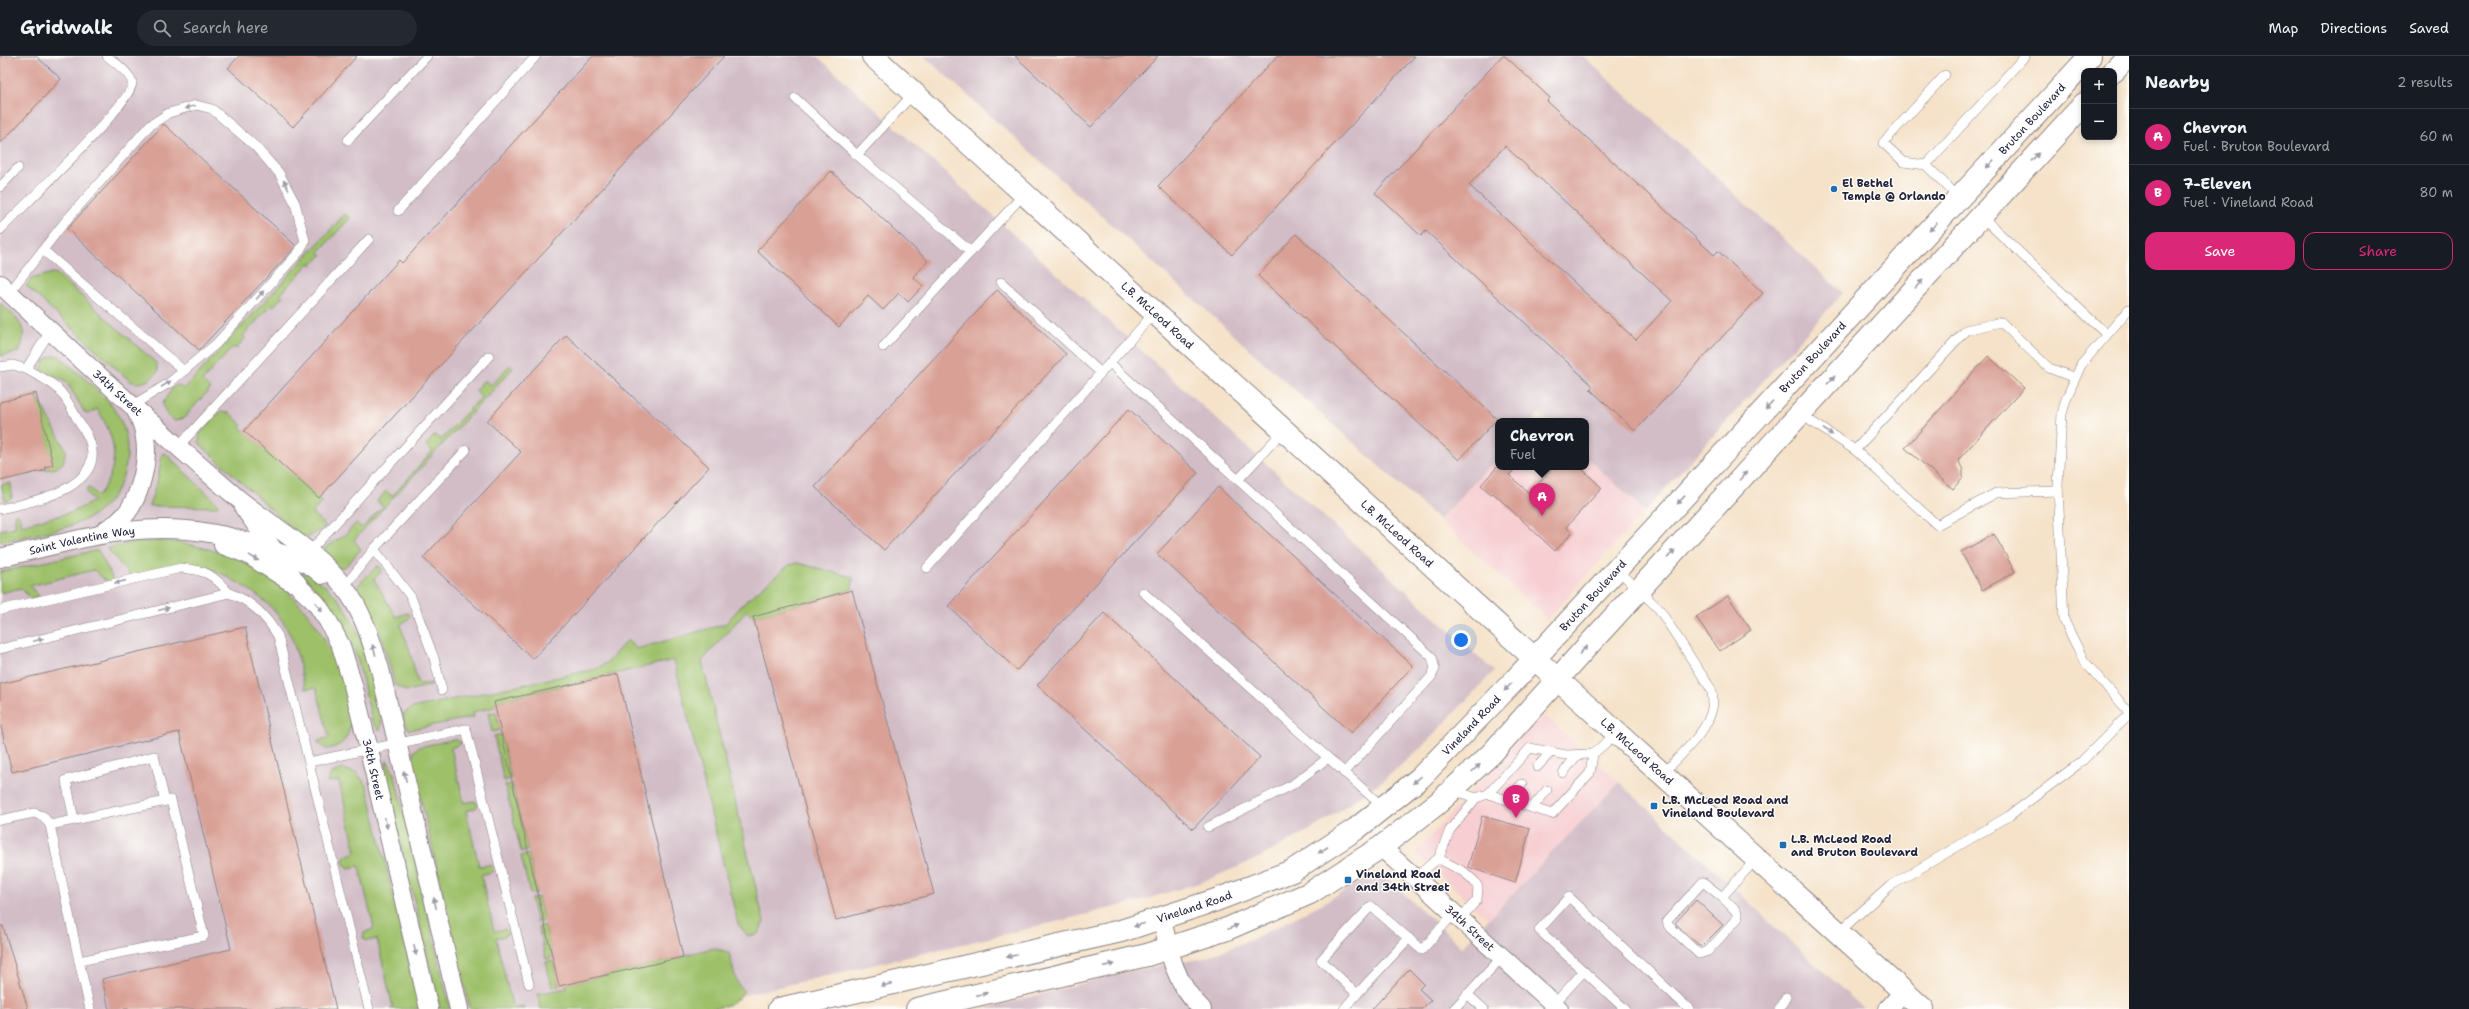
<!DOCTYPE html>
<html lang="en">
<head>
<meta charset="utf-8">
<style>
	body { margin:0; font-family:"Shantell Sans",sans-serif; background:#242831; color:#f1f3f6 }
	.controls { position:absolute; right:12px; top:12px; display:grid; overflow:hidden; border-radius:8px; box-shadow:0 2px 6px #0003 }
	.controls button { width:36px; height:36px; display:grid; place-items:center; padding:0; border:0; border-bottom:1px solid #363941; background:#171b24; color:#f1f3f6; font:20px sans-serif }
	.you { position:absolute; left:1461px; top:584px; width:14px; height:14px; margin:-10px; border:3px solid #fff; border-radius:50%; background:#1a73e8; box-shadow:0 0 0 6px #1a73e833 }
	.badge { display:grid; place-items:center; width:26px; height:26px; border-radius:50%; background:#db2777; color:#fff; font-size:13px; font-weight:700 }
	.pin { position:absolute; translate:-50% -33px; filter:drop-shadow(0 1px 2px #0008) }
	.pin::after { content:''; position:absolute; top:21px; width:14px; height:12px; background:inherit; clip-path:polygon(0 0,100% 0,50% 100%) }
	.popup { position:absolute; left:1495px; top:362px; width:94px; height:52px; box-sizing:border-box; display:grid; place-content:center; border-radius:8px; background:#171b24; filter:drop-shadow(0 1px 3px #0005); font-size:13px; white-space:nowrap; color:#9ea1a6 }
	.popup b { font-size:15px; color:#f1f3f6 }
	.popup::after { content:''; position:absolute; left:50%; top:100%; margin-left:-8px; border:8px solid transparent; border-top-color:#171b24 }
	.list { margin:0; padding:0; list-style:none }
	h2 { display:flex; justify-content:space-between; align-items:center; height:52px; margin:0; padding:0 16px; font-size:17px }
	h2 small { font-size:13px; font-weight:400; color:#9ea1a6 }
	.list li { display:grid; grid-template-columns:26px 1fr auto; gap:12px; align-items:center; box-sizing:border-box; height:56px; padding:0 16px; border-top:1px solid #363941 }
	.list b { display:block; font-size:15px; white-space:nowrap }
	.list p { margin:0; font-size:13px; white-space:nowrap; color:#9ea1a6 }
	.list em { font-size:13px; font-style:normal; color:#9ea1a6 }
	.actions { display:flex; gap:8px; padding:12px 16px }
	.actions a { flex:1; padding:9px 0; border:1px solid #db2777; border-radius:12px; text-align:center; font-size:14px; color:#db2777 }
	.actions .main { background:#db2777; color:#fff }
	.icon { flex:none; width:22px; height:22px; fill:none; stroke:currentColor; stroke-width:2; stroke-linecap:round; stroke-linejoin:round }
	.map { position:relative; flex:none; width:2129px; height:953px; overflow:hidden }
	header { display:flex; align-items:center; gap:24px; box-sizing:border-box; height:56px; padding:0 20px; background:#171b24; border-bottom:1px solid #363941 }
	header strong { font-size:19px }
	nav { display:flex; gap:22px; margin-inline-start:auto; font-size:14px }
	.search { width:280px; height:36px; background:#242831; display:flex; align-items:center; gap:10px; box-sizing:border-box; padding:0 14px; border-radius:22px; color:#9ea1a6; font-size:15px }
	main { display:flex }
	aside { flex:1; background:#171b24 }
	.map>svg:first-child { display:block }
	.built { fill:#f7cfd3 }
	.industrial { fill:#d2bdc7 }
	.green { fill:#9dc069; stroke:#607152 }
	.building { fill:#d9a096; fill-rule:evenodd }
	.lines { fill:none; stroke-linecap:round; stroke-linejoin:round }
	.service-casing { stroke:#8c8282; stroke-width:10 }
	.minor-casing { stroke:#8c8282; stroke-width:20 }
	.tertiary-casing { stroke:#8c8282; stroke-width:24 }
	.path { stroke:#8c8282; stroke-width:2.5; stroke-dasharray:1 3; stroke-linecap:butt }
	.service { stroke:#fff; stroke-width:9 }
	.minor { stroke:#fff; stroke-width:18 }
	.tertiary { stroke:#fff; stroke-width:22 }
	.oneway { fill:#9c9ca7 }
	.poi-dot { fill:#1f6fb2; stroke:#fdfcf7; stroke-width:1.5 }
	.labels { text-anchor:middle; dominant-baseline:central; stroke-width:3; stroke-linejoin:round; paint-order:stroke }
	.street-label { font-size:11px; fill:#22223b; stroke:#fdfcf7 }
	.poi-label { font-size:11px; font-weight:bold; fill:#22223b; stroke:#fdfcf7; text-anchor:start }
</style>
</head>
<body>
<header>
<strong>Gridwalk</strong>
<div class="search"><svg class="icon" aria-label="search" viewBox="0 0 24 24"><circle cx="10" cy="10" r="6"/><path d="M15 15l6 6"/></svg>Search here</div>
<nav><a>Map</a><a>Directions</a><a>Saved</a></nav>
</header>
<main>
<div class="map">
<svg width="2129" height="953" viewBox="0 0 2129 953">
	<rect width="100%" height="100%" fill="#fdfcf7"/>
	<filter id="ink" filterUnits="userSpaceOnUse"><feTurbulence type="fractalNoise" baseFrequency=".025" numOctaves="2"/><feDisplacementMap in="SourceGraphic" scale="8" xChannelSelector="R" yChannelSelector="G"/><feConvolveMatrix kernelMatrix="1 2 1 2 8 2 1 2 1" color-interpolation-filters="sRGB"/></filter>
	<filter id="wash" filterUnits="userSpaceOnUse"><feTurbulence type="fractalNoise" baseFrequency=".012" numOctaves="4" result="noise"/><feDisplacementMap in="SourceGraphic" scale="16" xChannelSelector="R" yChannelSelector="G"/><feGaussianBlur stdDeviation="0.9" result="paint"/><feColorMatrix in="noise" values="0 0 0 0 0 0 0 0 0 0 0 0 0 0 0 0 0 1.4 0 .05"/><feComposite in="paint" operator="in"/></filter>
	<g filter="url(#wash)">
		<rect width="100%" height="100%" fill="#f5e2c9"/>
		<!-- built -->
		<g class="built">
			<polygon points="1498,401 1498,411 1586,411 1586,401 1645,455 1547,563 1439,464"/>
			<polygon points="1545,660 1619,726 1489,863 1415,797 1529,672"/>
		</g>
		<!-- industrial -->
		<g class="industrial">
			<polygon points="0,0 817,0 1494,615 1423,690 1385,723 1317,770 1261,801 1202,826 1140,845 1027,873 684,953 0,953"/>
			<polygon points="924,0 1583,0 1843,237 1645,455 1586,401 1586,365 1547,365 1539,358 1532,365 1498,365 1498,401 1439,464"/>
			<polygon points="1619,726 1864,953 984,953 1131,915 1204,902 1253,883 1331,843 1362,824 1372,821 1380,821 1389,824 1462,891"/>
		</g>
		<!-- green -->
		<g class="green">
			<path d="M 345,158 L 350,162 L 319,196 L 322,199 L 312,209 L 309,207 L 281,238 L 283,240 L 273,251 L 271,249 L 243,280 L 245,282 L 236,293 L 233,291 L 202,325 L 210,333 L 184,362 L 175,365 C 167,361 164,355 163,347 L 173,331 L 178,329 L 184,333 Z"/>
			<path d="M 53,217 L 57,218 L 156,307 L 158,315 C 151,324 142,330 130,325 L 26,230 L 31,223 Z"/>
			<path d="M 0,247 C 18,263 30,271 19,296 L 0,300 Z"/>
			<path d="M 52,300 L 59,300 C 77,317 99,333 114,353 C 140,389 126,444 85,464 C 59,476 28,479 0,486 L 0,474 L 15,471 L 15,457 L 19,459 L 21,469 L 73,456 L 94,445 L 87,437 L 87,432 L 90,432 L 98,440 C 121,410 117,383 97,353 L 89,358 L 85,357 L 66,325 L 41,314 L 44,305 Z"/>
			<polygon points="510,309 513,312 354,484 361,493 345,511 336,512 323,496 325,492 345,479 356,467 362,472 383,450 377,445 386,435 392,440 432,396 426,389 435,379 441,384 481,341 475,335 484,324 491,329"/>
			<polygon points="37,340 66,394 63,407 56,412 45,414 45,411"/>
			<polygon points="220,356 230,357 242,369 240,371 323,445 312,457 326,470 308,481 299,479 202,390 199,387 200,377"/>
			<polygon points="165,397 218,448 217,451 149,450 157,426 162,398"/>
			<polygon points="11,427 12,442 7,445 5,444 1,429"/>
			<path d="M 163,485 C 207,489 247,502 282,531 C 296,543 308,557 318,572 C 333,596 378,688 326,693 L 318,687 L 318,685 L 329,681 L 316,632 L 305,633 C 294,580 288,556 238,527 C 228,521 214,512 202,511 C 185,510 149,518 130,520 L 107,492 L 137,486 Z"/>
			<polygon points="98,494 113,523 108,527 94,514 30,530 39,540 31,543 21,532 0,537 0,516"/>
			<polygon points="797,507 853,521 852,534 753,561 747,554 702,605 764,866 758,878 748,880 738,868 674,604 494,646 495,651 473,656 474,661 409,674 404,666 403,658 412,652 596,613 608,606 627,584 637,593 725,568 747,544 789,509"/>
			<polygon points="377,510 381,511 382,515 374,523 396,561 407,557 410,558 408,563 400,569 409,592 418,628 432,627 431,630 406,635 395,629 380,576 359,538 358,529"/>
			<path d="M 298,513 C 352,536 366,591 377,643 C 379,652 385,668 379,675 L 372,665 L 358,605 L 345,571 L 330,549 Z"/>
			<polygon points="496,656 500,674 492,676 488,657"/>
			<polygon points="501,678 511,723 504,725 494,680"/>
			<polygon points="455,683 462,687 451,692 464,747 475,745 478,748 476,752 466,755 479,810 490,809 493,811 492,816 481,819 494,875 505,873 508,876 506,880 496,882 513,953 523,950 526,953 470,953 412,705 414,695 419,691"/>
			<polygon points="387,704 395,720 450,953 440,953 384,717"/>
			<polygon points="343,713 357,717 367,730 420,953 390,953 393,952 377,883 367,885 363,882 364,877 374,872 359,810 349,812 343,807 345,800 356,796 339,725 327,726 331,717"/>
			<polygon points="512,728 528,794 521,796 505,729"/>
			<polygon points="529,798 537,837 530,838 521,800"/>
			<polygon points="538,841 544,865 537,866 531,843"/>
			<polygon points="545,869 553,901 546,903 538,871"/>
			<path d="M 713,892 L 728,896 C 734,906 733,929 744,934 C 738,947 726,950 713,953 L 541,953 L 538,938 L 567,932 L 566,928 L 683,901 L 685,899 Z"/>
			<polygon points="553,905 559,930 552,931 546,906"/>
		</g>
		<g id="blocks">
			<!-- building -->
			<g class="building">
				<polygon points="0,0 36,0 61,23 0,88"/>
				<polygon points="239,0 357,0 293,71 228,12"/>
				<polygon points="593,0 724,0 319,442 244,375 399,204 402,207"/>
				<polygon points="1015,0 1158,0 1091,71"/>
				<polygon points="1277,0 1415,0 1232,199 1158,130"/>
				<path d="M 1502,0 L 1505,0 L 1550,42 L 1547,45 L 1714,199 L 1718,195 L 1763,237 L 1635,375 L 1590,333 L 1593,330 L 1426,175 L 1421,180 L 1375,137 ZM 1505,90 L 1672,245 L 1636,284 L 1469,129 Z"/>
				<polygon points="164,68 296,190 199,294 67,173"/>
				<polygon points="831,115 928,205 913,221 923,230 908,246 899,237 883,254 868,240 839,271 757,195"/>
				<polygon points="1296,178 1497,363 1459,404 1258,220"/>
				<polygon points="997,234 1066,298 884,494 815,431"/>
				<polygon points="566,279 709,411 533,603 423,502 521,396 487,365"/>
				<polygon points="1988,300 2024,332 1958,404 1963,414 1963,421 1953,433 1905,392"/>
				<polygon points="36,337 53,409 45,411 46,414 0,425 0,346"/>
				<polygon points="1129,353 1198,417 1017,614 948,550"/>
				<polygon points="1497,411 1517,411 1509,419 1529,437 1554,411 1580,411 1602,432 1566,471 1572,477 1555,495 1493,437 1491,438 1481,429"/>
				<polygon points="1218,431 1413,610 1351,677 1157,498"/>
				<polygon points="1994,478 2015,516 1982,534 1961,496"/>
				<polygon points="852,534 934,838 836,864 753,561"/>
				<polygon points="1728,540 1751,574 1720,595 1696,561"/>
				<polygon points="1104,557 1260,701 1193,773 1037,629"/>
				<polygon points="245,571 336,953 109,953 102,923 231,893 179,676 12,716 0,667 0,628"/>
				<polygon points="618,618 683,901 559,930 494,646"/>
				<polygon points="1482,760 1530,773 1515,827 1468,811"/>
				<polygon points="1696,844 1723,869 1701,891 1675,867"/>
				<polygon points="0,870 3,870 28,953 0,953"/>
				<polygon points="1409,913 1424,928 1419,933 1431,944 1422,953 1372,953"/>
			</g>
		</g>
	</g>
	<g filter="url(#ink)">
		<use href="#blocks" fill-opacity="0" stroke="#8c8282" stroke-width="1"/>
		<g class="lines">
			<defs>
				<g id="service">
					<polyline points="914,37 857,99 971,196"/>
					<polyline points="795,42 857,99"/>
					<polyline points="348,84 427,0"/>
					<polyline points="1926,109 1904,106 1883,87 1945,19"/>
					<polyline points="0,131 18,112"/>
					<polyline points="1959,142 1926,109 2025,0"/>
					<polyline points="398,155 536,0"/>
					<polyline points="1981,160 2106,278"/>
					<path d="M 0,174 C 18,155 136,44 132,26 C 130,17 114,6 107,0"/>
					<polyline points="43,194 184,315"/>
					<polyline points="1001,226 1101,317"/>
					<polyline points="9,237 64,167 149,70 169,57 196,49 212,53 255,90 279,117 295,147 305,185 299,196 216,288 169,327 133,349"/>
					<polyline points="2129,253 2081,309 2066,343 2062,358 2058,429 2064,564 2084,605 2129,656"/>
					<polyline points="883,291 1024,138"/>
					<polyline points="1110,307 1432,601 1435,613 1431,621 1344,717"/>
					<polyline points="0,311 13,309 26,313"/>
					<polyline points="1800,358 1855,394 1937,469 1996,437 2058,435"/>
					<polyline points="179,390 369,183"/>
					<polyline points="1855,394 1966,274 2001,266 2049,312 2075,322"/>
					<polyline points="1238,424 1284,374"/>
					<path d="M 0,453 C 31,446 111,432 88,381 C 86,376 83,372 80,368 C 73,356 67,341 57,332 C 49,324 36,319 26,313 L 51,274"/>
					<polyline points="374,493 466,394"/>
					<polyline points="310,495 489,300"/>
					<polyline points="927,512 1155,256"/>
					<path d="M 1617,513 L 1659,553 L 1711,633 C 1722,666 1683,695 1663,718"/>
					<polyline points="344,531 374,493 411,541 434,602 442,634"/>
					<polyline points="1143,536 1383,751"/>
					<path d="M 229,537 C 252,545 266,560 278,580 L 369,953"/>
					<path d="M 0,554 L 181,512 C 205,514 213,518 229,537 L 0,593"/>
					<polyline points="309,706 466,673 529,928"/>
					<polyline points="1537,711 1551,696"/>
					<polyline points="1563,717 1578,698"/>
					<polyline points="1453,734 1476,742 1488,738 1530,692 1566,699 1593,698 1617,677"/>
					<polyline points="1488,738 1552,758 1590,717 1593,698"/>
					<polyline points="1508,744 1522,728"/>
					<polyline points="1532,752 1547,734"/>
					<polyline points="0,764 34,757 43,760 50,769 171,744 204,880 79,905 90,953"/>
					<polyline points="74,764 66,724 154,700 165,745"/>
					<polyline points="50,769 79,905"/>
					<polyline points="1208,771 1292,729 1328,702"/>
					<polyline points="1438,804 1450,774 1476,742"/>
					<polyline points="1415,822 1436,804 1441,804 1464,816 1474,825 1478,831 1477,844 1460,863"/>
					<polyline points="1722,841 1736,855 1738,862 1708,895 1699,898 1668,869 1667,865 1700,829 1703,826 1722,841 1757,802"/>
					<polyline points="1839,876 1890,830 2009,760 2081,706 2129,658"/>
					<polyline points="1409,882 1357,938 1321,904 1371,850 1422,894 1454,857"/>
					<polyline points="1467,938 1484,953"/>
					<polyline points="1554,948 1584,915"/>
					<polyline points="1344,953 1357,938"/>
					<polyline points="1454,953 1502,901"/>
					<polyline points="1625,953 1539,874 1569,841 1689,953"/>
					<polyline points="1779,953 1786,941"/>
				</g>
				<g id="minor">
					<path id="s1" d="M 0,228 C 77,300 155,372 235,440 C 272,471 314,492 344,531 C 363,555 371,584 380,613 L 459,953"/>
					<path id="s2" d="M 244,452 L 301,533 L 316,547 L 328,565 L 341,590 L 353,629 L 369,694 L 429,953"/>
					<path d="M 103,476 C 108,472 114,469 118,466 C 139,449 149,407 145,382 C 144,371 140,362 135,353"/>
					<polyline points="223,489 247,498 291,526"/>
					<path id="s3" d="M 0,502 C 100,478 170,455 271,494 C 289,500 308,505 322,519"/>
					<path id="s4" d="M 1381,791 L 1559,953"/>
					<path d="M 1162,862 C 1169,897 1175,928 1202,953"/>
					<polyline points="1888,953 1904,935"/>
				</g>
				<g id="tertiary">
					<path id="s5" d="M 873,0 L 1557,623 L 1923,953"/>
					<polyline points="2114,15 2128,0"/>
					<path id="s6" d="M 779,953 L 1121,875 L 1216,844 L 1292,815 L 1356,773 L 1420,722 L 1513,626 L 2090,0"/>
					<polyline points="917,953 1147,899 1227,873 1310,837 1381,791 1438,747 1491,698 1582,596 2084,48"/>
				</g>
			</defs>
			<!-- service casing -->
			<use href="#service" class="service-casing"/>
			<!-- minor casing -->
			<use href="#minor" class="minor-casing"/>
			<!-- tertiary casing -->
			<use href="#tertiary" class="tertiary-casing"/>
			<!-- path -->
			<g class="path">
				<polyline points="42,415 42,417"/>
				<polyline points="28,418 29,420"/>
			</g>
			<!-- service -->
			<use href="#service" class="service"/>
			<!-- minor -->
			<use href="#minor" class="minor"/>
			<!-- tertiary -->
			<use href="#tertiary" class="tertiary"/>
		</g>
		<!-- one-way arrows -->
		<defs><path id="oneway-solid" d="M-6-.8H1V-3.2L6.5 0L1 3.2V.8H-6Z"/></defs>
		<g class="oneway">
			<use href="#oneway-solid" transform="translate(190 51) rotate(165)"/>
			<use href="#oneway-solid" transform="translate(2035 101) rotate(-47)"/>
			<use href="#oneway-solid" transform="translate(1990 108) rotate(133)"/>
			<use href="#oneway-solid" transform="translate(286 129) rotate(-118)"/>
			<use href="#oneway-solid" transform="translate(1933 171) rotate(133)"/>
			<use href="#oneway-solid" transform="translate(1919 228) rotate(-47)"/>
			<use href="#oneway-solid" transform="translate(260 239) rotate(-48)"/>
			<use href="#oneway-solid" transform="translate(1831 324) rotate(-47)"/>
			<use href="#oneway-solid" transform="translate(166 328) rotate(-33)"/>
			<use href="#oneway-solid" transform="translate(1769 349) rotate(133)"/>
			<use href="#oneway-solid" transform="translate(1828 376) rotate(33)"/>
			<use href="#oneway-solid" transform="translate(1743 420) rotate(-48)"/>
			<use href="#oneway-solid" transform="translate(1681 444) rotate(133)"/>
			<use href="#oneway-solid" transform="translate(1671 498) rotate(-47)"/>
			<use href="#oneway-solid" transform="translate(254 502) rotate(31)"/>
			<use href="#oneway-solid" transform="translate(120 526) rotate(167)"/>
			<use href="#oneway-solid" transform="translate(319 551) rotate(53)"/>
			<use href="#oneway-solid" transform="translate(164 553) rotate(-14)"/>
			<use href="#oneway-solid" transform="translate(38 584) rotate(-14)"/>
			<use href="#oneway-solid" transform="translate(374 594) rotate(-108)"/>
			<use href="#oneway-solid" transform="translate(1583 594) rotate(-48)"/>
			<use href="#oneway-solid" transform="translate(1508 631) rotate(134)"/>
			<use href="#oneway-solid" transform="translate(1476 712) rotate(-42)"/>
			<use href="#oneway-solid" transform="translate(405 720) rotate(-103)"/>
			<use href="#oneway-solid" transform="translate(1417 724) rotate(140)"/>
			<use href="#oneway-solid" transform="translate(386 767) rotate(77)"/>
			<use href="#oneway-solid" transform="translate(1323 794) rotate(147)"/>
			<use href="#oneway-solid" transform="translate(435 847) rotate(-103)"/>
			<use href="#oneway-solid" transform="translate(1139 869) rotate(162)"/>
			<use href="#oneway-solid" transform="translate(1233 871) rotate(-24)"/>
			<use href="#oneway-solid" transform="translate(415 894) rotate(77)"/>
			<use href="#oneway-solid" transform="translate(1012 900) rotate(167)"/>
			<use href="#oneway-solid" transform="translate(1109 909) rotate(-13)"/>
			<use href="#oneway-solid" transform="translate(886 929) rotate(167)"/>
			<use href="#oneway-solid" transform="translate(982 938) rotate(-13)"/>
		</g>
	</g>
	<!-- markers -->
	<g class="poi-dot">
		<circle cx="1834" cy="133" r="4"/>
		<rect x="1650" y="746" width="8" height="8" rx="2"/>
		<rect x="1779" y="785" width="8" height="8" rx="2"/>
		<rect x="1344" y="820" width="8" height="8" rx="2"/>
	</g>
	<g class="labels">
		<!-- street labels -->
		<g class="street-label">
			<text stroke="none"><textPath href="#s6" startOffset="1590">Bruton Boulevard</textPath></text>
			<text stroke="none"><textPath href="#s5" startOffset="385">L.B. McLeod Road</textPath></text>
			<text stroke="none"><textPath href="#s6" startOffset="1266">Bruton Boulevard</textPath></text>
			<text stroke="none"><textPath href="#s1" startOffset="160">34th Street</textPath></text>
			<text stroke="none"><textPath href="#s5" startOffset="709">L.B. McLeod Road</textPath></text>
			<text stroke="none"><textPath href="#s3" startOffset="84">Saint Valentine Way</textPath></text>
			<text stroke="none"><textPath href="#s6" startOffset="942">Bruton Boulevard</textPath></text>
			<text stroke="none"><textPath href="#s6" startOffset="764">Vineland Road</textPath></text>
			<text stroke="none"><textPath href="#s5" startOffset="1033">L.B. McLeod Road</textPath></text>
			<text stroke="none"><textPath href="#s2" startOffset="297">34th Street</textPath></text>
			<text stroke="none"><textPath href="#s6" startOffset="428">Vineland Road</textPath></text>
			<text stroke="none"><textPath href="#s4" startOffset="120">34th Street</textPath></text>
		</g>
		<!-- poi labels -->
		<g class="poi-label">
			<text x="1842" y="127">El Bethel<tspan x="1842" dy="13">Temple @ Orlando</tspan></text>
			<text x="1662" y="744">L.B. McLeod Road and<tspan x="1662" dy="13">Vineland Boulevard</tspan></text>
			<text x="1791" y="783">L.B. McLeod Road<tspan x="1791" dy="13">and Bruton Boulevard</tspan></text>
			<text x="1356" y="818">Vineland Road<tspan x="1356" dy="13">and 34th Street</tspan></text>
		</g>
	</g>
</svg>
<div class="controls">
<button>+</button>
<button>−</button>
</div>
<div class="you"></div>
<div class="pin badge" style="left:1542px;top:460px">A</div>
<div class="popup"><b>Chevron</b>Fuel</div>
<div class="pin badge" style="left:1516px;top:762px">B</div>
</div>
<aside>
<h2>Nearby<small>2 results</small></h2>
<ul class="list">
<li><span class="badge">A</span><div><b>Chevron</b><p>Fuel · Bruton Boulevard</p></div><em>60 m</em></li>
<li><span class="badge">B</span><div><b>7-Eleven</b><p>Fuel · Vineland Road</p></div><em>80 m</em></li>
</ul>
<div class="actions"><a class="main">Save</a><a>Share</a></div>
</aside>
</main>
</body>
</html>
